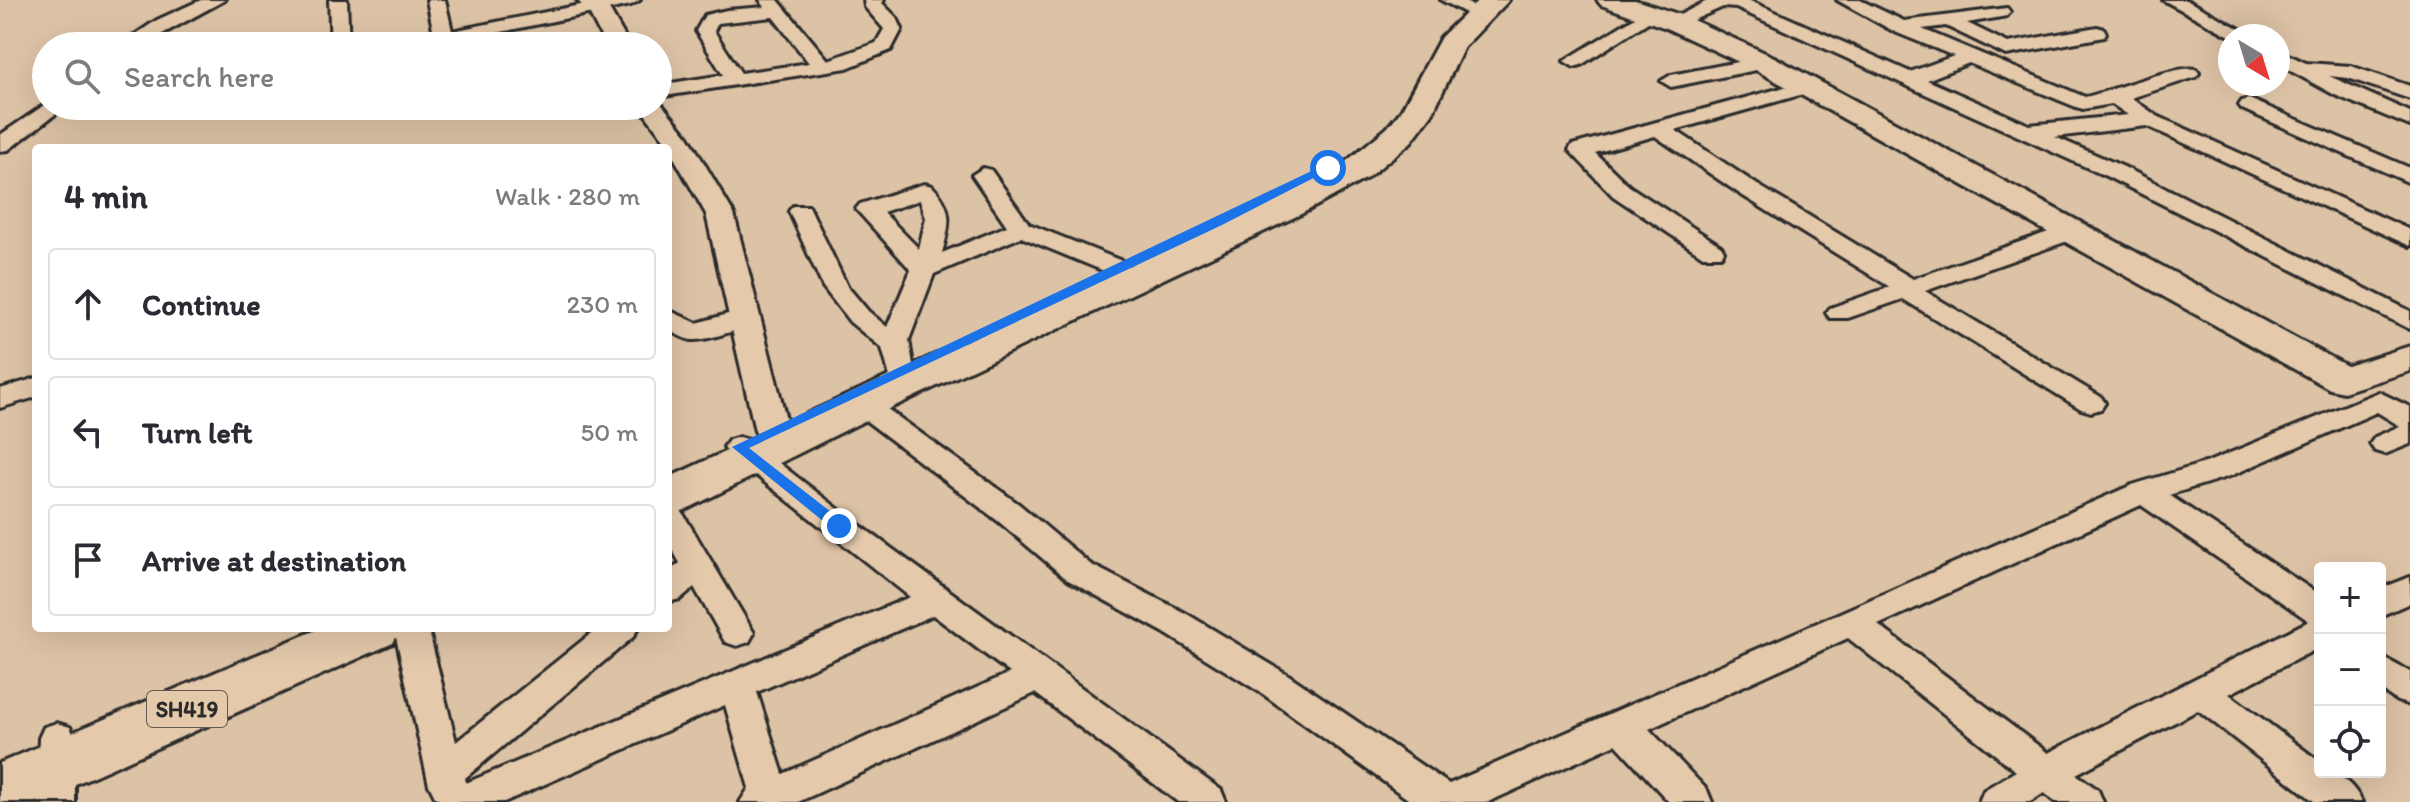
<!DOCTYPE html>
<html lang="en">
<head>
<meta charset="utf-8">
<style>
	body { margin:0; font-family:Itim,sans-serif; background:#f2f2f3; color:#2b2b33 }
	.controls { position:absolute; right:24px; bottom:24px; display:grid; overflow:hidden; border-radius:8px; box-shadow:0 8px 32px #0002 }
	.controls button { width:72px; height:72px; display:grid; place-items:center; padding:0; border:0; border-bottom:2px solid #e1e1e2; background:#fff; color:#2b2b33; font:40px sans-serif }
	.compass { position:absolute; left:2218px; top:24px; width:72px; height:72px; border-radius:50%; background:#fff; box-shadow:0 8px 32px #0002; rotate:142deg }
	.stop { position:absolute; width:24px; height:24px; margin:-18px; border:6px solid #1a73e8; border-radius:50%; background:#fff }
	.stop.end { background:#1a73e8; border-color:#fff; box-shadow:0 2px 8px #0008 }
	.list { margin:0; padding:0; list-style:none }
	h2 { display:flex; justify-content:space-between; align-items:center; height:104px; margin:0; padding:0 32px; font-size:34px }
	h2 small { font-size:26px; font-weight:400; color:#7c7c81 }
	.list li { display:grid; grid-template-columns:52px 1fr auto; gap:24px; align-items:center; box-sizing:border-box; height:112px; margin:0 16px 16px; padding:0 16px; border:2px solid #e1e1e2; border-radius:8px }
	.list b { display:block; font-size:30px; white-space:nowrap }
	.list em { font-size:26px; font-style:normal; color:#7c7c81 }
	.icon { flex:none; width:44px; height:44px; fill:none; stroke:currentColor; stroke-width:2; stroke-linecap:round; stroke-linejoin:round }
	.map { position:relative; flex:none; width:2410px; height:802px; overflow:hidden }
	.search { position:absolute; background:#fff; box-shadow:0 8px 32px #0002; left:32px; top:32px; width:640px; height:88px; display:flex; align-items:center; gap:20px; box-sizing:border-box; padding:0 28px; border-radius:44px; color:#7c7c81; font-size:30px }
	.panel { position:absolute; background:#fff; box-shadow:0 8px 32px #0002; left:32px; top:144px; width:640px; height:488px; border-radius:8px }
	.map>svg:first-child { display:block }
	.lines { fill:none; stroke-linecap:round; stroke-linejoin:round }
	.minor-casing { stroke:#2b2b2b; stroke-width:6 }
	.tertiary-casing { stroke:#2b2b2b; stroke-width:6 }
	.secondary-casing { stroke:#2b2b2b; stroke-width:6 }
	.primary-casing { stroke:#2b2b2b; stroke-width:6 }
	.minor { fill:#e4c9ab; fill-rule:evenodd }
	.tertiary { fill:#e4c9ab; fill-rule:evenodd }
	.secondary { fill:#e4c9ab; fill-rule:evenodd }
	.primary { fill:#e4c9ab; fill-rule:evenodd }
	.route { fill:#1a73e8 }
	.labels { text-anchor:middle; dominant-baseline:central; stroke-width:6; stroke-linejoin:round; paint-order:stroke }
	.shield { fill:#e4c9ab; stroke:#625a51; stroke-width:2 }
	.shield-label { font-size:22px; font-weight:bold; fill:#2b2b2b }
</style>
</head>
<body>
<div class="map">
<svg width="2410" height="802" viewBox="0 0 2410 802">
	<rect width="100%" height="100%" fill="#ddc3a6"/>
	<filter id="ink" filterUnits="userSpaceOnUse"><feTurbulence type="fractalNoise" baseFrequency=".0125" numOctaves="2"/><feDisplacementMap in="SourceGraphic" scale="16" xChannelSelector="R" yChannelSelector="G"/><feConvolveMatrix kernelMatrix="1 2 1 2 8 2 1 2 1" color-interpolation-filters="sRGB"/></filter>
	<g filter="url(#ink)">
		<g class="lines">
			<defs>
				<g id="minor">
					<polygon points="201,0 225,0 140,46 118,46 157,20"/>
					<polygon points="329,0 347,0 349,46 331,46"/>
					<polygon points="427,0 445,0 452,31 605,0 640,0 631,5 433,46 396,46 398,42 434,34"/>
					<path d="M 760,0 L 778,0 L 828,60 L 876,43 L 884,29 L 865,7 L 864,0 L 884,0 L 882,3 L 897,18 L 902,29 L 891,50 L 847,68 L 658,97 L 658,85 L 723,75 L 696,31 L 705,15 L 727,10 L 765,7 ZM 773,17 L 809,63 L 741,73 L 714,31 L 718,23 Z"/>
					<polygon points="1441,0 1464,0 1475,8 1466,13"/>
					<path d="M 1709,0 L 1748,0 L 1910,72 L 1954,56 L 1895,32 L 1837,0 L 1860,0 L 1904,21 L 2007,8 L 2010,12 L 2007,16 L 1967,23 L 2008,43 L 2097,27 L 2104,29 L 2106,33 L 2104,37 L 2006,55 L 1946,26 L 1922,29 L 2085,97 C 2109,92 2178,64 2196,69 L 2199,73 L 2196,77 L 2131,98 L 2157,116 L 2410,230 L 2410,246 L 2147,126 L 2055,137 L 2124,167 L 2410,311 L 2410,329 L 2108,177 L 1736,8 L 1723,7 L 1675,28 L 1666,22 ZM 1969,63 L 2076,107 L 2083,109 L 2112,104 L 2128,115 L 2029,125 L 1927,80 Z"/>
					<polygon points="2163,0 2186,0 2253,36 2230,36"/>
					<polygon points="1650,8 1656,9 1659,13 1656,17 1581,65 1574,67 1564,61"/>
					<polygon points="2278,50 2306,63 2351,66 2410,86 2410,99 2348,78 2329,76 2410,112 2410,126 2335,95 2278,64"/>
					<polygon points="1764,57 1774,63 1771,67 1671,87 1661,81 1671,75"/>
					<polygon points="1807,81 1814,83 1817,87 1814,91 1675,130 1756,184 1913,279 2063,227 2079,227 2083,232 2079,237 1925,291 2101,397 2105,403 2101,409 2091,412 2081,409 1903,299 1848,318 1830,318 1826,313 1830,308 1890,287 1740,194 1655,136 1595,153 1629,186 1721,246 1724,251 1721,256 1703,256 1613,196 1569,150 1572,145"/>
					<polygon points="2249,99 2410,168 2410,183 2242,109 2239,105 2242,101"/>
					<polygon points="46,104 46,106 66,106 8,150 0,151 0,135"/>
					<path d="M 983,168 L 991,170 L 1029,224 L 1127,263 L 1130,268 L 1127,273 L 1109,273 L 1021,237 L 934,274 L 909,340 L 914,371 L 910,377 L 900,380 L 890,377 L 882,348 L 850,322 L 823,287 L 789,211 L 793,206 L 809,206 L 847,286 L 868,311 L 887,327 L 911,270 L 856,209 L 860,204 L 924,184 L 932,186 C 954,208 950,225 942,253 L 1007,226 L 972,175 ZM 920,200 L 926,218 L 919,249 L 883,212 Z"/>
					<path d="M 745,309 L 754,312 L 758,317 C 750,328 706,341 692,340 C 683,339 675,333 668,329 L 668,310 L 697,323 Z"/>
					<polygon points="36,378 36,397 0,408 0,389"/>
					<path d="M 2379,392 L 2410,407 L 2410,444 L 2385,454 L 2375,451 L 2370,444 L 2375,437 L 2400,426 L 2377,412 L 2230,476 L 2169,495 L 2320,595 L 2320,647 L 2229,694 L 2320,762 L 2320,772 C 2339,772 2354,785 2362,802 L 2315,802 L 2198,710 L 2076,774 L 2098,790 L 2103,802 L 2055,802 L 2044,793 L 2030,802 L 1979,802 L 1984,790 L 2016,771 L 1848,638 L 1649,729 L 1707,790 L 1712,802 L 1669,802 L 1616,744 L 1488,802 L 1412,802 L 1263,694 L 1163,632 L 1068,580 L 998,521 L 852,410 L 848,404 L 852,398 L 862,395 L 872,398 L 1020,505 L 1090,564 L 1187,614 L 1287,674 L 1449,784 L 2132,485 L 2208,462 ZM 2141,505 L 2309,621 L 2048,753 L 1878,625 Z"/>
					<path d="M 739,437 L 749,440 L 850,518 L 1221,790 L 1226,802 L 1178,802 L 1035,693 L 798,802 L 740,802 L 749,788 L 725,705 L 504,802 L 444,802 L 435,797 L 429,785 L 394,628 L 428,628 L 456,742 L 598,628 L 638,628 L 633,637 L 465,778 L 466,783 L 910,597 L 729,454 L 724,447 L 729,440 ZM 933,615 L 1010,673 L 783,774 L 757,692 Z"/>
					<polygon points="668,504 679,507 754,633 749,642 737,646 725,642 694,587 680,599 668,602 668,572 680,563 668,542"/>
					<polygon points="2410,577 2410,603 2380,616 2380,589"/>
					<polygon points="2380,656 2410,672 2410,705 2397,701 2380,689"/>
					<polygon points="57,723 70,727 75,738 75,802 37,802 39,738 44,727"/>
				</g>
				<g id="tertiary">
					<polygon points="577,0 605,2 630,46 606,46 588,11"/>
					<polygon points="658,100 688,136 734,214 789,431 784,439 772,443 760,439 755,431 706,214 663,138 639,106 658,106"/>
				</g>
				<polygon id="secondary" points="1597,0 1635,0 1684,16 1774,57 2347,366 2410,346 2410,371 2344,392 2330,389 1754,69 1666,28 1601,5"/>
				<g id="primary">
					<polygon points="1479,0 1509,0 1464,47 1432,114 1411,142 1367,178 1301,214 878,414 685,510 668,515 668,478 1275,198 1343,164 1387,128 1401,111 1441,37"/>
					<polygon points="321,628 401,628 393,643 35,802 0,802 0,763"/>
				</g>
			</defs>
			<!-- minor casing -->
			<use href="#minor" class="minor-casing"/>
			<!-- tertiary casing -->
			<use href="#tertiary" class="tertiary-casing"/>
			<!-- secondary casing -->
			<use href="#secondary" class="secondary-casing"/>
			<!-- primary casing -->
			<use href="#primary" class="primary-casing"/>
			<!-- minor -->
			<use href="#minor" class="minor"/>
			<!-- tertiary -->
			<use href="#tertiary" class="tertiary"/>
			<!-- secondary -->
			<use href="#secondary" class="secondary"/>
			<!-- primary -->
			<use href="#primary" class="primary"/>
		</g>
	</g>
	<!-- route -->
	<polygon class="route" points="1324,165 1333,168 1222,225 749,448 845,523 845,530 834,530 732,447"/>
	<g class="labels">
		<!-- shield labels -->
		<rect class="shield" x="147" y="691" width="80" height="36" rx="6"/>
		<g class="shield-label">
			<text x="187" y="709">SH419</text>
		</g>
	</g>
</svg>
<div class="controls">
<button>+</button>
<button>−</button>
<button><svg class="icon" aria-label="locate" viewBox="0 0 24 24"><circle cx="12" cy="12" r="6"/><path d="M12 2v4M12 18v4M2 12h4M18 12h4"/></svg></button>
</div>
<svg class="compass" viewBox="-18 -18 36 36"><path d="M0-13l5 13h-10z" fill="#e53935"/><path d="M0 13l5-13h-10z" fill="#7c7c81"/></svg>
<div class="stop" style="left:1328px;top:168px"></div>
<div class="stop end" style="left:839px;top:526px"></div>
<div class="search"><svg class="icon" aria-label="search" viewBox="0 0 24 24"><circle cx="10" cy="10" r="6"/><path d="M15 15l6 6"/></svg>Search here</div>
<section class="panel">
<h2>4 min<small>Walk · 280 m</small></h2>
<ul class="list">
<li><svg class="icon" aria-label="ahead" viewBox="0 0 24 24"><path d="M12 20V5M6 11l6-6 6 6"/></svg><div><b>Continue</b></div><em>230 m</em></li>
<li><svg class="icon" aria-label="left" viewBox="0 0 24 24"><path d="M17 20v-9H6M10 6l-5 5 5 5"/></svg><div><b>Turn left</b></div><em>50 m</em></li>
<li><svg class="icon" aria-label="arrive" viewBox="0 0 24 24"><path d="M6 21V4h12l-3 4 3 4H6"/></svg><div><b>Arrive at destination</b></div></li>
</ul>
</section>
</div>
</body>
</html>
